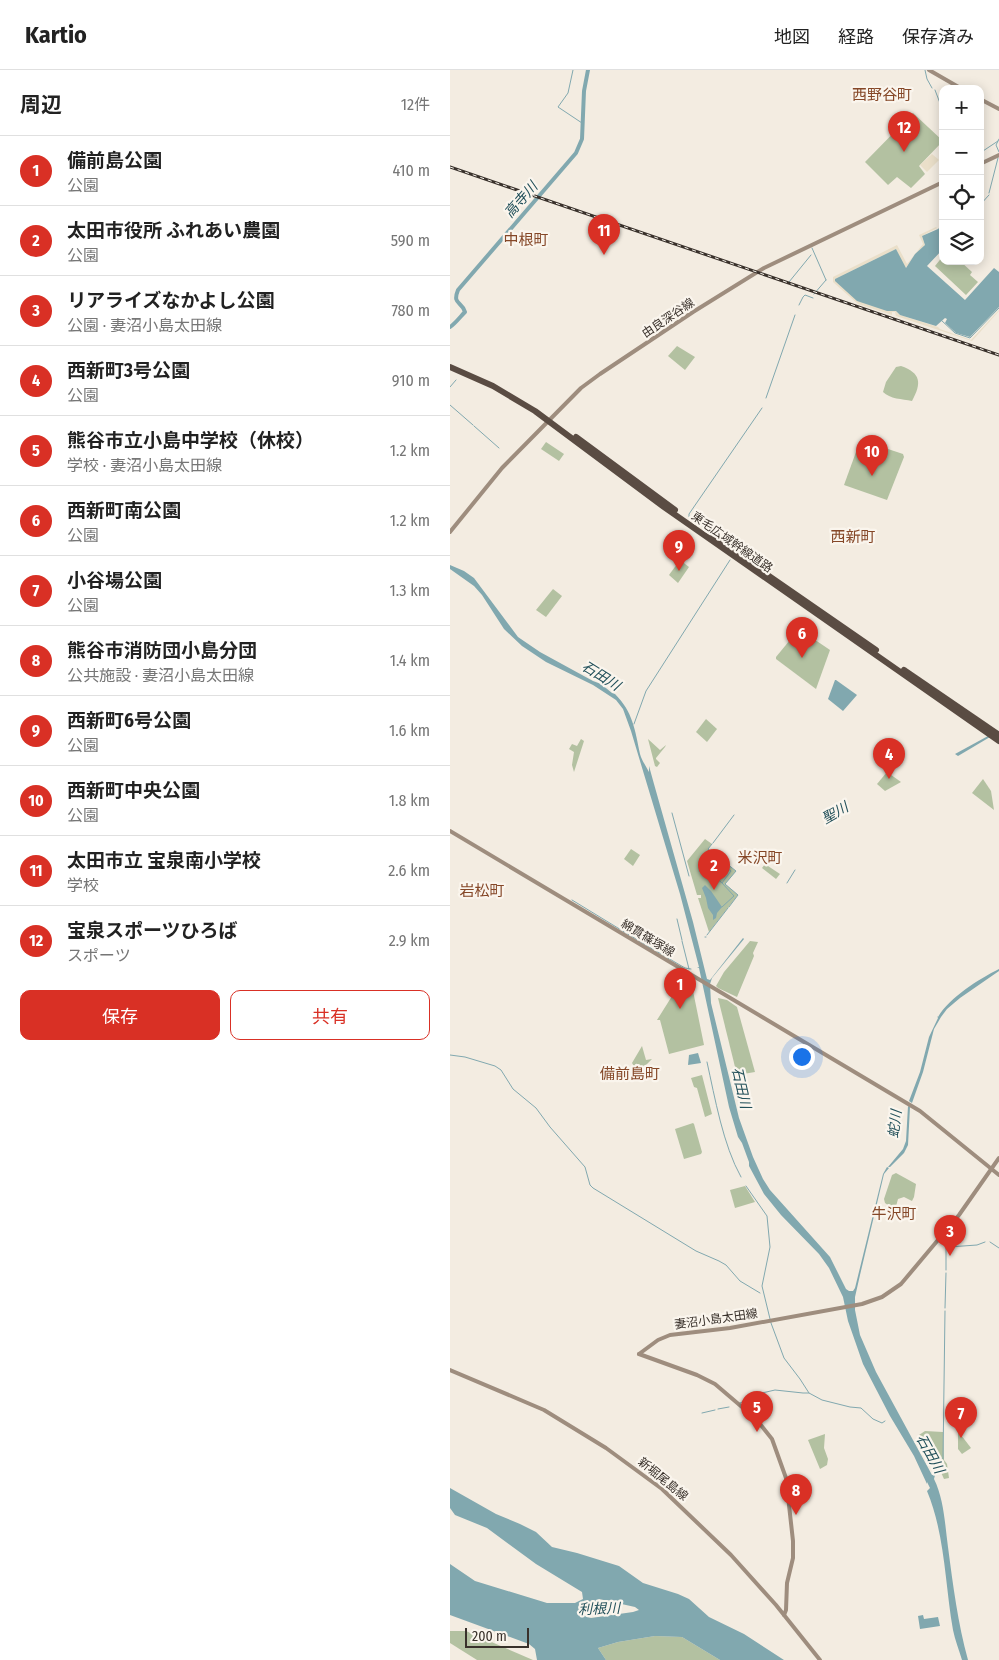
<!DOCTYPE html>
<html lang="ja">
<head>
<meta charset="utf-8">
<style>
	body { margin:0; font-family:"Fira Sans Condensed","Noto Sans JP",sans-serif; background:#f2f2f2; color:#222 }
	.controls { position:absolute; right:15px; top:15px; display:grid; overflow:hidden; border-radius:10px; box-shadow:0 2px 12px #0003 }
	.controls button { width:45px; height:45px; display:grid; place-items:center; padding:0; border:0; border-bottom:1px solid #e0e0e0; background:#fff; color:#222; font:25px sans-serif }
	.scale { position:absolute; left:15px; bottom:12px; width:64px; box-sizing:border-box; padding-left:5px; border:2px solid #39312b; border-top:0; font-size:14px; line-height:18px; white-space:nowrap; color:#39312b; -webkit-text-stroke:4px #faf5ed; paint-order:stroke }
	.you { position:absolute; left:351px; top:986px; width:18px; height:18px; margin:-12px; border:4px solid #fff; border-radius:50%; background:#1a73e8; box-shadow:0 0 0 8px #1a73e833 }
	.badge { display:grid; place-items:center; width:32px; height:32px; border-radius:50%; background:#d93025; color:#fff; font-size:16px; font-weight:700 }
	.pin { position:absolute; translate:-50% -41px; filter:drop-shadow(0 1px 2px #0008) }
	.pin::after { content:''; position:absolute; top:26px; width:18px; height:15px; background:inherit; clip-path:polygon(0 0,100% 0,50% 100%) }
	.list { margin:0; padding:0; list-style:none }
	h2 { display:flex; justify-content:space-between; align-items:center; height:65px; margin:0; padding:0 20px; font-size:21px }
	h2 small { font-size:16px; font-weight:400; color:#767676 }
	.list li { display:grid; grid-template-columns:32px 1fr auto; gap:15px; align-items:center; box-sizing:border-box; height:70px; padding:0 20px; border-top:1px solid #e0e0e0 }
	.list b { display:block; font-size:19px; white-space:nowrap }
	.list p { margin:0; font-size:16px; white-space:nowrap; color:#767676 }
	.list em { font-size:16px; font-style:normal; color:#767676 }
	.actions { display:flex; gap:10px; padding:15px 20px }
	.actions a { flex:1; padding:11px 0; border:1px solid #d93025; border-radius:10px; text-align:center; font-size:18px; color:#d93025 }
	.actions .main { background:#d93025; color:#fff }
	.icon { flex:none; width:28px; height:28px; fill:none; stroke:currentColor; stroke-width:2; stroke-linecap:round; stroke-linejoin:round }
	.map { position:relative; flex:none; width:549px; height:1590px; overflow:hidden }
	header { display:flex; align-items:center; gap:30px; box-sizing:border-box; height:70px; padding:0 25px; background:#fff; border-bottom:1px solid #e0e0e0 }
	header strong { font-size:24px }
	nav { display:flex; gap:28px; margin-inline-start:auto; font-size:18px }
	main { display:flex }
	aside { flex:1; background:#fff }
	.map>svg:first-child { display:block }
	.green { fill:#b3c1a1 }
	.plaza { fill:#eadfc9 }
	.water { fill:#81a8af; fill-rule:evenodd }
	.lines { fill:none; stroke-linecap:round; stroke-linejoin:round }
	.stream { stroke:#81a8af; stroke-width:1 }
	.river { stroke:#81a8af; stroke-width:4 }
	.secondary { stroke:#9e8d7e; stroke-width:4 }
	.highway { stroke:#5a4c43; stroke-width:6 }
	.rail-casing { stroke:#39312b; stroke-width:3 }
	.rail { stroke:#faf5ed; stroke-width:1; stroke-dasharray:4; stroke-linecap:butt }
	.labels { text-anchor:middle; dominant-baseline:central; stroke-width:4.5; stroke-linejoin:round; paint-order:stroke }
	.street-label { font-size:12px; fill:#39312b; stroke:#faf5ed }
	.water-label { font-size:14px; font-style:italic; fill:#22505a; stroke:#faf5ed }
	.quarter-label { font-size:15px; fill:#854727; stroke:#faf5ed }
</style>
</head>
<body>
<header>
<strong>Kartio</strong>
<nav><a>地図</a><a>経路</a><a>保存済み</a></nav>
</header>
<main>
<aside>
<h2>周辺<small>12件</small></h2>
<ul class="list">
<li><span class="badge">1</span><div><b>備前島公園</b><p>公園</p></div><em>410 m</em></li>
<li><span class="badge">2</span><div><b>太田市役所 ふれあい農園</b><p>公園</p></div><em>590 m</em></li>
<li><span class="badge">3</span><div><b>リアライズなかよし公園</b><p>公園 · 妻沼小島太田線</p></div><em>780 m</em></li>
<li><span class="badge">4</span><div><b>西新町3号公園</b><p>公園</p></div><em>910 m</em></li>
<li><span class="badge">5</span><div><b>熊谷市立小島中学校（休校）</b><p>学校 · 妻沼小島太田線</p></div><em>1.2 km</em></li>
<li><span class="badge">6</span><div><b>西新町南公園</b><p>公園</p></div><em>1.2 km</em></li>
<li><span class="badge">7</span><div><b>小谷場公園</b><p>公園</p></div><em>1.3 km</em></li>
<li><span class="badge">8</span><div><b>熊谷市消防団小島分団</b><p>公共施設 · 妻沼小島太田線</p></div><em>1.4 km</em></li>
<li><span class="badge">9</span><div><b>西新町6号公園</b><p>公園</p></div><em>1.6 km</em></li>
<li><span class="badge">10</span><div><b>西新町中央公園</b><p>公園</p></div><em>1.8 km</em></li>
<li><span class="badge">11</span><div><b>太田市立 宝泉南小学校</b><p>学校</p></div><em>2.6 km</em></li>
<li><span class="badge">12</span><div><b>宝泉スポーツひろば</b><p>スポーツ</p></div><em>2.9 km</em></li>
</ul>
<div class="actions"><a class="main">保存</a><a>共有</a></div>
</aside>
<div class="map">
<svg width="549" height="1590" viewBox="0 0 549 1590">
	<rect width="100%" height="100%" fill="#f3ece1"/>
	<!-- green -->
	<g class="green">
		<polygon points="463,43 493,71 469,96 475,104 461,118 447,107 438,115 415,92"/>
		<polygon points="493,186 493,191 510,191 522,202 520,205 528,212 516,225 485,196"/>
		<polygon points="227,276 245,287 235,300 218,286"/>
		<path d="M 451,296 C 471,303 472,313 462,331 C 452,329 440,329 433,322 L 436,312 L 446,297 Z"/>
		<polygon points="411,370 453,384 454,387 437,430 394,415 410,371"/>
		<polygon points="96,372 114,384 109,391 91,379"/>
		<polygon points="230,490 239,497 228,513 219,505"/>
		<polygon points="103,519 112,526 96,547 86,540"/>
		<polygon points="349,559 380,580 366,619 326,589 326,587"/>
		<polygon points="256,649 267,659 257,672 246,662"/>
		<polygon points="131,669 134,671 124,702 122,695 124,682 119,679 122,674 127,676"/>
		<polygon points="198,669 210,680 216,675 215,677 206,688 206,689 210,693 207,697 205,696"/>
		<polygon points="437,702 451,712 435,721 427,714"/>
		<polygon points="533,709 541,721 544,740 522,723"/>
		<polygon points="255,769 262,774 258,779 286,801 275,814 288,825 259,862 248,828 251,828 251,825 247,825 237,791"/>
		<polygon points="181,779 190,785 183,796 174,789"/>
		<polygon points="315,794 330,804 326,809 312,798"/>
		<polygon points="300,871 308,872 303,883 304,886 287,927 268,918 266,916 274,902"/>
		<polygon points="234,907 241,911 254,975 219,984 210,950 207,950"/>
		<polygon points="268,928 277,930 287,937 305,1002 287,1005"/>
		<polygon points="192,976 196,990 202,989 188,1003 182,993"/>
		<polygon points="252,1005 262,1044 255,1047 247,1018 244,1017 241,1008"/>
		<polygon points="243,1053 244,1054 252,1082 251,1084 234,1089 225,1059"/>
		<polygon points="446,1103 466,1114 464,1127 462,1131 454,1127 448,1129 445,1140 435,1133 434,1129 442,1105"/>
		<polygon points="295,1116 305,1132 285,1138 280,1120"/>
		<polygon points="475,1361 493,1362 494,1390 497,1394 499,1408 494,1409 485,1389 469,1365"/>
		<polygon points="508,1361 521,1378 512,1384 508,1379"/>
		<polygon points="375,1364 374,1378 378,1389 377,1395 370,1399 358,1370"/>
		<polygon points="0,1561 16,1561 83,1590 27,1590 0,1573"/>
		<polygon points="205,1566 232,1567 270,1590 156,1590 148,1578 168,1572"/>
	</g>
	<!-- plaza -->
	<g class="plaza">
		<polygon points="482,84 489,90 477,102 470,95"/>
		<polygon points="486,157 487,158 472,166 475,175 465,184 455,199 446,179 385,209 385,211 442,240 446,241 450,245 488,257 490,259 521,270 549,240 549,241 522,271 446,246 445,242 442,242 442,245 408,234 383,212 383,207 447,175 457,194 473,174 469,165"/>
	</g>
	<!-- water -->
	<g class="water">
		<polygon points="493,154 493,179 477,196 515,230 544,198 549,202 549,237 520,267 506,263 495,253 497,249 495,248 486,256 450,245 446,241 437,241 407,231 385,211 385,209 446,179 456,198 465,184 475,175 472,166 488,159"/>
		<path d="M 0,495 L 14,501 L 24,508 L 68,567 L 90,582 L 143,611 L 151,614 L 162,623 L 165,624 C 183,642 185,660 190,684 C 192,691 196,696 199,702 L 199,696 L 204,714 L 243,852 L 257,909 L 260,910 L 293,868 L 294,869 L 262,908 L 260,914 L 261,933 L 289,1048 L 303,1087 L 313,1109 L 320,1120 L 380,1187 L 396,1219 L 399,1221 L 403,1221 L 405,1218 L 433,1104 L 437,1097 L 439,1098 L 434,1104 L 410,1205 L 405,1227 L 405,1240 L 410,1265 L 426,1302 L 482,1405 L 485,1405 L 484,1409 C 494,1429 495,1455 498,1477 C 503,1515 508,1554 518,1590 L 512,1590 C 509,1580 505,1570 503,1560 C 495,1514 495,1464 477,1421 L 480,1418 L 477,1412 L 477,1414 L 464,1386 L 440,1346 L 413,1294 L 398,1251 L 393,1227 L 379,1198 L 369,1184 L 331,1145 L 314,1124 L 299,1096 L 299,1092 L 292,1073 L 288,1067 L 279,1037 L 249,898 L 247,898 L 249,897 L 230,824 L 181,661 L 173,639 L 166,630 L 143,615 L 96,592 L 72,576 L 54,559 L 32,525 L 24,516 L 0,499 Z"/>
		<polygon points="385,610 386,610 407,625 393,641 378,629"/>
		<polygon points="538,666 540,667 508,686 505,684"/>
		<polygon points="255,815 261,821 272,837 267,843 266,848 263,850 263,845 258,838 256,828 252,818"/>
		<path d="M 549,899 L 549,901 L 510,928 L 497,939 L 491,947 L 484,959 L 473,1002 L 462,1033 L 459,1031 L 470,1002 L 479,967 L 488,948 L 487,946 L 488,947 C 500,927 529,909 549,899 Z"/>
		<polygon points="248,983 251,993 238,995 239,985"/>
		<polygon points="458,1036 460,1037 458,1075 454,1083 440,1097 438,1097 453,1079 456,1071"/>
		<path d="M 0,1418 L 46,1444 L 70,1454 L 86,1462 L 102,1477 L 127,1483 L 169,1496 L 193,1513 L 228,1524 L 239,1529 L 259,1547 L 294,1564 L 334,1590 L 270,1590 L 232,1567 L 205,1566 L 168,1572 L 148,1578 L 156,1590 L 87,1590 L 85,1579 L 79,1574 L 0,1545 L 0,1494 L 25,1511 L 97,1533 L 125,1533 L 133,1529 L 132,1522 L 86,1494 L 37,1458 L 5,1445 L 0,1438 ZM 149,1529 L 185,1537 L 189,1540 L 183,1542 L 141,1548 L 135,1546 L 134,1541 Z"/>
		<polygon points="473,1545 474,1549 488,1547 490,1556 470,1559 468,1546"/>
	</g>
	<g class="lines">
		<!-- stream -->
		<g class="stream">
			<polyline points="123,0 118,23 108,37 132,53"/>
			<polyline points="475,0 477,9 482,18"/>
			<polyline points="485,20 493,41"/>
			<polyline points="549,69 546,75 549,82"/>
			<polyline points="530,83 548,71"/>
			<polyline points="539,123 548,88"/>
			<polyline points="530,135 539,125"/>
			<polyline points="362,178 376,210"/>
			<polyline points="339,212 361,185"/>
			<polyline points="364,224 376,210"/>
			<polyline points="349,235 353,227 355,225 363,228"/>
			<polyline points="491,250 505,263 520,268 549,238"/>
			<polyline points="0,317 6,310"/>
			<polyline points="316,328 345,245"/>
			<polyline points="0,335 23,355"/>
			<polyline points="24,356 49,378"/>
			<polyline points="286,479 239,447 239,444 312,338"/>
			<polyline points="184,654 196,621 280,490"/>
			<polyline points="222,743 239,806"/>
			<polyline points="263,773 284,745"/>
			<polyline points="262,774 258,779 286,801 275,814 288,825 279,837"/>
			<path d="M 257,784 C 266,788 273,796 281,801 L 272,813 L 284,826 L 272,837"/>
			<polyline points="249,801 258,801 272,813"/>
			<polyline points="337,813 345,800"/>
			<polyline points="122,830 204,880"/>
			<polyline points="227,849 232,870"/>
			<polyline points="257,865 278,838"/>
			<polyline points="255,867 256,867"/>
			<polyline points="232,871 239,899"/>
			<polyline points="206,881 235,898 241,899"/>
			<polyline points="0,985 15,987 45,996 51,1000 63,1019 86,1038 100,1057 135,1097 140,1115 143,1118 246,1181 269,1191 276,1195 290,1211 310,1223"/>
			<path d="M 257,992 C 265,1028 273,1075 291,1107"/>
			<polyline points="296,1116 317,1146 320,1177 312,1216 321,1253 334,1288 350,1309 359,1323"/>
			<polyline points="540,1172 549,1178"/>
			<polyline points="499,1177 527,1175 535,1172"/>
			<polyline points="496,1200 496,1178"/>
			<polyline points="495,1238 496,1203"/>
			<polyline points="290,1333 312,1323 325,1320 353,1323 359,1323 372,1330 400,1337 411,1338 423,1349 432,1353 435,1351"/>
			<polyline points="268,1339 279,1337"/>
			<polyline points="252,1343 265,1340"/>
			<polyline points="493,1389 495,1241"/>
		</g>
		<!-- river -->
		<path class="river" d="M 0,257 C 4,255 11,246 15,242 C 12,231 2,235 8,220 L 126,83 L 132,69 L 134,21 L 138,0"/>
		<!-- secondary -->
		<g class="secondary">
			<polyline points="479,0 512,19"/>
			<polyline points="530,29 549,39"/>
			<polyline points="530,94 549,85"/>
			<polyline points="0,462 52,398 131,318 150,304 243,242 314,198 493,112"/>
			<polyline points="0,761 470,1041 549,1105"/>
			<polyline points="189,1284 208,1270 220,1265 280,1258 412,1234 432,1227 451,1214 509,1145 549,1088"/>
			<polyline points="189,1284 247,1305 265,1314 306,1349 322,1369 336,1408 343,1471 343,1488 337,1513 336,1540 334,1545"/>
			<polyline points="0,1300 94,1340 156,1378 212,1419 281,1485 326,1535 370,1590"/>
		</g>
		<!-- highway -->
		<g class="highway">
			<polyline points="0,297 43,316 85,341 214,437 549,671"/>
			<polyline points="126,367 225,440"/>
			<polyline points="261,466 426,580"/>
			<polyline points="454,600 549,665"/>
		</g>
		<defs>
			<polyline id="rail" points="0,97 549,285"/>
		</defs>
		<!-- rail casing -->
		<use href="#rail" class="rail-casing"/>
		<!-- rail -->
		<use href="#rail" class="rail"/>
	</g>
	<g class="labels">
		<!-- street labels -->
		<g class="street-label">
			<text transform="translate(218 248) rotate(-34)">由良深谷線</text>
			<text transform="translate(282 472) rotate(35)">東毛広域幹線道路</text>
			<text transform="translate(198 868) rotate(31)">綿貫篠塚線</text>
			<text transform="translate(266 1249) rotate(-8)">妻沼小島太田線</text>
			<text transform="translate(213 1409) rotate(39)">新堀尾島線</text>
		</g>
		<!-- water labels -->
		<g class="water-label">
			<text transform="translate(71 130) rotate(-49)">高寺川</text>
			<text transform="translate(151 606) rotate(32)">石田川</text>
			<text transform="translate(385 743) rotate(-30)">聖川</text>
			<text transform="translate(291 1018) rotate(77)">石田川</text>
			<text transform="translate(445 1054) rotate(-83)">蛇川</text>
			<text transform="translate(480 1384) rotate(61)">石田川</text>
			<text transform="translate(149 1539) rotate(-2)">利根川</text>
		</g>
		<!-- quarter labels -->
		<g class="quarter-label">
			<text x="432" y="25">西野谷町</text>
			<text x="76" y="170">中根町</text>
			<text x="403" y="467">西新町</text>
			<text x="310" y="788">米沢町</text>
			<text x="32" y="821">岩松町</text>
			<text x="180" y="1004">備前島町</text>
			<text x="444" y="1144">牛沢町</text>
		</g>
	</g>
</svg>
<div class="controls">
<button>+</button>
<button>−</button>
<button><svg class="icon" aria-label="locate" viewBox="0 0 24 24"><circle cx="12" cy="12" r="6"/><path d="M12 2v4M12 18v4M2 12h4M18 12h4"/></svg></button>
<button><svg class="icon" aria-label="layers" viewBox="0 0 24 24"><path d="M12 4l9 5-9 5-9-5zM3 14l9 5 9-5"/></svg></button>
</div>
<div class="scale">200 m</div>
<div class="you"></div>
<div class="pin badge" style="left:230px;top:939px">1</div>
<div class="pin badge" style="left:264px;top:820px">2</div>
<div class="pin badge" style="left:500px;top:1186px">3</div>
<div class="pin badge" style="left:439px;top:709px">4</div>
<div class="pin badge" style="left:307px;top:1362px">5</div>
<div class="pin badge" style="left:352px;top:588px">6</div>
<div class="pin badge" style="left:511px;top:1368px">7</div>
<div class="pin badge" style="left:346px;top:1445px">8</div>
<div class="pin badge" style="left:229px;top:501px">9</div>
<div class="pin badge" style="left:422px;top:406px">10</div>
<div class="pin badge" style="left:154px;top:185px">11</div>
<div class="pin badge" style="left:454px;top:82px">12</div>
</div>
</main>
</body>
</html>
